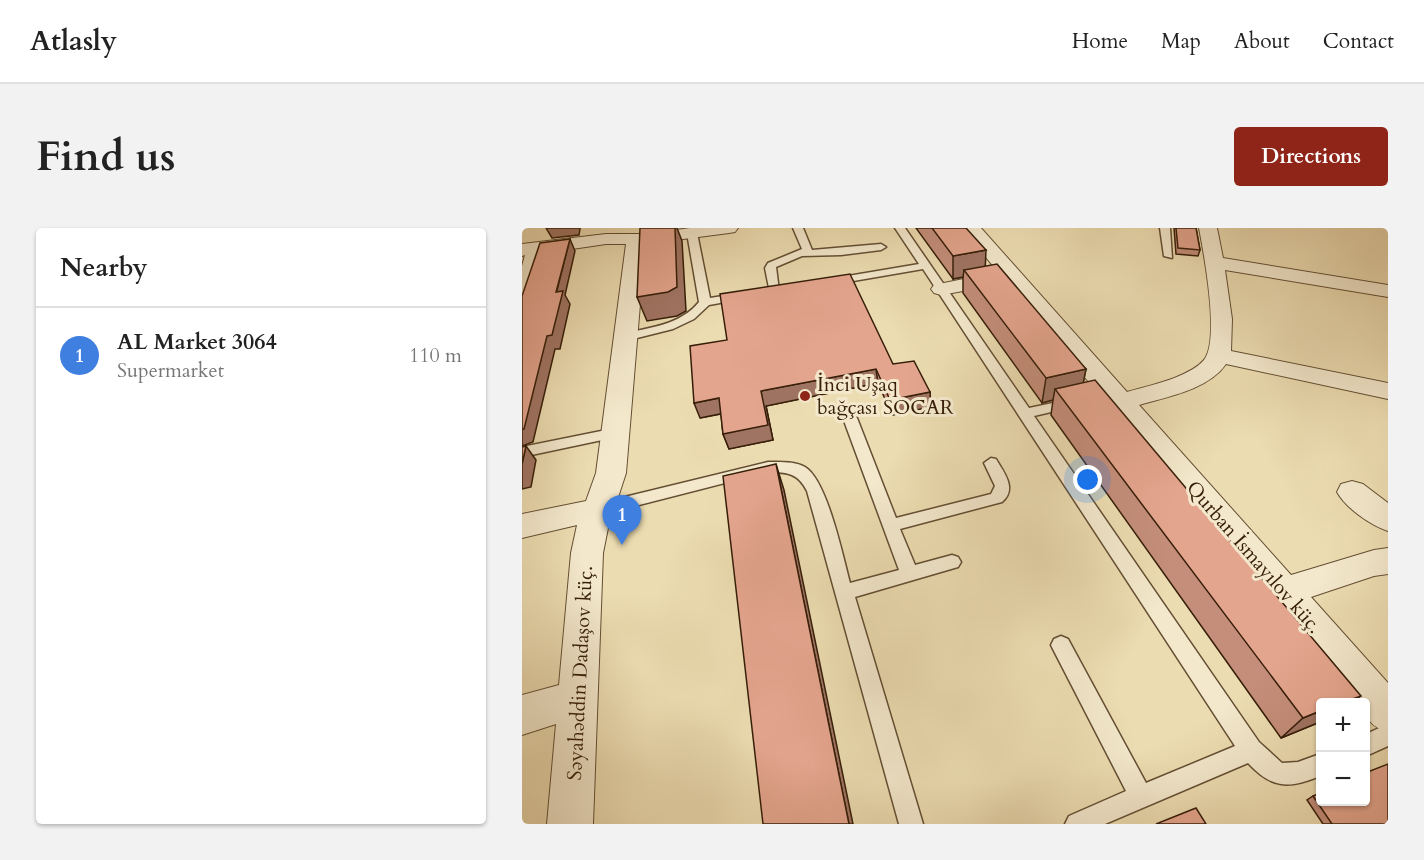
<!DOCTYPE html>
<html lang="en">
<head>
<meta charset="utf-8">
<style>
	body { margin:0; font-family:Cardo,serif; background:#f2f2f2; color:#222 }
	.controls { position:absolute; right:18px; bottom:18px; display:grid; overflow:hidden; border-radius:6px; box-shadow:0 2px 4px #0004 }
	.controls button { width:54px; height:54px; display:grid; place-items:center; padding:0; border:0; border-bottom:2px solid #e0e0e0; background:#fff; color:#222; font:30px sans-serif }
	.you { position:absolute; left:566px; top:252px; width:21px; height:21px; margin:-15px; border:4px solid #fff; border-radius:50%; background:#1a73e8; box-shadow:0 0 0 9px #1a73e833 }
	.badge { display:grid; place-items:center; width:39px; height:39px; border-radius:50%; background:#8f2418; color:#fff; font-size:20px; font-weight:700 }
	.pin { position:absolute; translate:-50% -50px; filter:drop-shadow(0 2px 3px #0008) }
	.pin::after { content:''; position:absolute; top:32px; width:21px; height:18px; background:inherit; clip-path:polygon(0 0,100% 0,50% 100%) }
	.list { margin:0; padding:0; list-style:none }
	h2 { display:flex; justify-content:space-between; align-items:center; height:78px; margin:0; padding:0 24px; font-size:26px }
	h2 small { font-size:20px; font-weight:400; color:#767676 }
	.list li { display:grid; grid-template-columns:39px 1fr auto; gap:18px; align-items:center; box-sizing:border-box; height:96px; padding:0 24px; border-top:2px solid #e0e0e0 }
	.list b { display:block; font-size:22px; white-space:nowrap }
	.list p { margin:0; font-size:20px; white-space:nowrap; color:#767676 }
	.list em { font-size:20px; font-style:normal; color:#767676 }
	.map { position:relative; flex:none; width:866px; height:596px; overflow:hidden; border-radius:6px }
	header { display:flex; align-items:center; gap:36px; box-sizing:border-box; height:84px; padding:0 30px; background:#fff; border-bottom:2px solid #e0e0e0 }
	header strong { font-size:28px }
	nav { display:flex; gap:33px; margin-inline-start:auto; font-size:21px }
	.intro { display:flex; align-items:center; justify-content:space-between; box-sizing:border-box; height:144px; padding:0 36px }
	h1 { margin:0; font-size:42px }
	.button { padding:15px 27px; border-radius:6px; background:#8f2418; color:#fff; font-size:21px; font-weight:700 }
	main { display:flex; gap:36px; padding:0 36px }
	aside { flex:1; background:#fff; border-radius:6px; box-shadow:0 2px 4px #0004 }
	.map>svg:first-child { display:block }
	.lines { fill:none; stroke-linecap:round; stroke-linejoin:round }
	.lane-casing { stroke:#644e33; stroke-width:3 }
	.street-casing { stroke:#644e33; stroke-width:2 }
	.lane { fill:#f3e8cc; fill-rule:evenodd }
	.street { fill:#f3e8cc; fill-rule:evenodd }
	.wall { fill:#c48e7a; stroke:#361e09; stroke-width:1.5 }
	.shaded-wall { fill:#a07463; stroke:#361e09; stroke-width:1.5 }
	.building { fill:#e4a58e; stroke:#361e09; stroke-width:1.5 }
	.poi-dot { fill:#8f2418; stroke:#f3e8cc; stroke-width:2 }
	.labels { text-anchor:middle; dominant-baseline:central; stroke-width:6; stroke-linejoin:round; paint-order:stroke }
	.poi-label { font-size:20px; fill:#361e09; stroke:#f3e8cc; text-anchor:start }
	.street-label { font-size:20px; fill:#361e09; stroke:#f3e8cc }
</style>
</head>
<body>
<header>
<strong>Atlasly</strong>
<nav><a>Home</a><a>Map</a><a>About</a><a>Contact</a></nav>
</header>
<div class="intro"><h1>Find us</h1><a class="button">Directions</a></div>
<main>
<aside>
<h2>Nearby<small></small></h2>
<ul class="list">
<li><span class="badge" style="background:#3f7fe0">1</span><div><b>AL Market 3064</b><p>Supermarket</p></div><em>110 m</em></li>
</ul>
</aside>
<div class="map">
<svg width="866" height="596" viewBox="0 0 866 596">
	<rect width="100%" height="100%" fill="#ecdcb1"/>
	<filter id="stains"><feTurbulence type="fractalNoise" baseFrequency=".00333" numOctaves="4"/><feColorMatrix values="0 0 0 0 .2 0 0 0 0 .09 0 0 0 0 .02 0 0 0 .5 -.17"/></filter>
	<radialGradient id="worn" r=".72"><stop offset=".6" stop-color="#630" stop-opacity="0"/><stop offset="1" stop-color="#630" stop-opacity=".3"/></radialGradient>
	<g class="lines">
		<defs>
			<g id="lane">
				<polygon points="271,0 281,0 290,22 359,16 364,19 359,22 319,27 280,28 254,39 257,63 252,66 248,65 243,40 246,35 280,21"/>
				<path d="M 373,0 L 383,0 L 507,180 L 550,171 L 555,172 L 557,175 L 555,178 L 512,188 L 737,514 L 760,535 L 776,534 L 798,526 L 798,548 C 767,561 750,561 726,535 L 583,596 L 543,596 L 547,588 L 604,563 L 532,423 L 529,417 L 532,411 L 539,408 L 546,411 L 624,555 L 713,518 L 401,41 L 308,57 L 303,54 L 308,51 L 397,36 Z"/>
				<polygon points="638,0 648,0 650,30 642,28"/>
				<path d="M 170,2 L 175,5 L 188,70 L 220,65 L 225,68 L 220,71 L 187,77 L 172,91 L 151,101 L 103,113 L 99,112 L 99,106 C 126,100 159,97 177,74 L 165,5 Z"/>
				<path d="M 328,186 L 335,190 L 374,290 L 469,266 L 473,258 L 462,235 L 469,230 L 474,231 C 483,246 495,261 480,274 L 378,301 L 393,337 L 430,327 L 436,329 L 439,334 L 436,339 L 333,369 L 401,596 L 377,596 L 285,263 C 276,245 265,244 246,244 L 78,287 L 72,285 L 70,281 L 72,277 L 78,275 L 246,234 C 258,234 272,233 283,239 C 305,252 321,329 328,355 L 377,342 L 321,190 Z"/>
				<polygon points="94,200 101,205 99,208 0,229 0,219"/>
				<polygon points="866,496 866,518 844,528 844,506"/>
			</g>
			<g id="street">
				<polygon points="168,0 216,0 213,4 207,5 123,16 104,245 86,300 81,325 71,596 25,596 34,496 0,507 0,467 37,457 49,325 55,297 0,310 0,286 64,273 74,245 104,16 84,16 23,25 10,69 7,73 0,75 0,38 3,27 0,28 0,16 84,6 126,6"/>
				<path d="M 440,0 L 459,0 L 605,164 C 626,158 668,149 682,132 C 698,112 682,26 677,0 L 695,0 L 701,30 L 866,57 L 866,69 L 703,42 L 710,91 L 709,123 L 866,155 L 866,171 L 704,136 C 686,162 644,169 617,177 L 769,347 L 852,322 L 866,320 L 866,346 L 852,348 L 789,369 L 866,455 L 866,504 C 849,498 844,493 844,475 L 832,475 L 485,55 L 419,67 L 412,65 L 409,61 L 412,57 L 476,44 Z"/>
				<path d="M 830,253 L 841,256 L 866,275 L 866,303 C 848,297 824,280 815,264 L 819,256 Z"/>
			</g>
		</defs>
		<!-- lane casing -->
		<use href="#lane" class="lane-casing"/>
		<!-- street casing -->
		<use href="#street" class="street-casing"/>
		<!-- lane -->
		<use href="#lane" class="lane"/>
		<!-- street -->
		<use href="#street" class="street"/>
	</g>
	<!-- wall -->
	<g class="wall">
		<polygon points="394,0 444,0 463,38 564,141 561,155 798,474 798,494 759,510 529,187 531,172 520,175 441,65 441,49 431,51"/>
		<polygon points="652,0 674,0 678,22 676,28 654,26"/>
		<polygon points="371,136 408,164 409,179 370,187 356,155 244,178 251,212 207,221 201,206 199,186 178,190"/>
		<polygon points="791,568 866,596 801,596 785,572"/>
	</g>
	<!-- shaded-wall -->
	<g class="shaded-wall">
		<polygon points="24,0 58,0 58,1 57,7 30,10"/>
		<polygon points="153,0 155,0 160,13 164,83 155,88 125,93 115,69"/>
		<polygon points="48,11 53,23 43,67 48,76 38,121 33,121 11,214 0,218 0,201"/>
		<polygon points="464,22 463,45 442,42 441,49 431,51 431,28"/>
		<polygon points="354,141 356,155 244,178 251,212 207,221 201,206 239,163"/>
		<polygon points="564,141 559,166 533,161 531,172 520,175 524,150"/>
		<polygon points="408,164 409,179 370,187 368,172"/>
		<polygon points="197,170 203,185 178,190 172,175"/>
		<polygon points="4,218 14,232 9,259 0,261 0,236"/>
		<polygon points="254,236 262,262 331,596 327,596"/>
		<polygon points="839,468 831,474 822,474"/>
		<polygon points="798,483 798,494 759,510 781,490"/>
	</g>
	<!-- building -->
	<g class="building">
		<polygon points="118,0 153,0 155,59 146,64 115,69"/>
		<polygon points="410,0 444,0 464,22 431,28"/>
		<polygon points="654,0 674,0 678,22 656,20"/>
		<polygon points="48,11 34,64 41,63 30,107 25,108 2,201 0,201 0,68 18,15"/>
		<polygon points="475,36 564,141 524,150 442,42"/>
		<polygon points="328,46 371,136 392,133 408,164 368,172 354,141 239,163 246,197 201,206 197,170 172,175 168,118 205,112 198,66"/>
		<polygon points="573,152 839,468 822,474 798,474 798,483 781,490 533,161"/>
		<polygon points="4,218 0,236 0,219"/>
		<polygon points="254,236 327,596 241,596 201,248"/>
		<polygon points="866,536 866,596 810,596 791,568 798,565 798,573 843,573 843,545"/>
		<polygon points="674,580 684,596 634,596"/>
	</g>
	<!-- markers -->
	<circle class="poi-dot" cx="283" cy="168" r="6"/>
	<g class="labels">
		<!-- poi labels -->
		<g class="poi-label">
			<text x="295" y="156">İnci Uşaq<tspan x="295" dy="23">bağçası SOCAR</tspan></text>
		</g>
		<!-- street labels -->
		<g class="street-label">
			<text transform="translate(732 329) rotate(49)">Qurban İsmayılov küç.</text>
			<text transform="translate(58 445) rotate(-87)">Səyahəddin Dadaşov küç.</text>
		</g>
	</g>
	<rect width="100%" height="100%" filter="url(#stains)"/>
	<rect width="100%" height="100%" fill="url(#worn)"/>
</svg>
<div class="controls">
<button>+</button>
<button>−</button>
</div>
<div class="you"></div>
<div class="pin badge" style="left:100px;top:317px;background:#3f7fe0">1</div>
</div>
</main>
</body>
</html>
